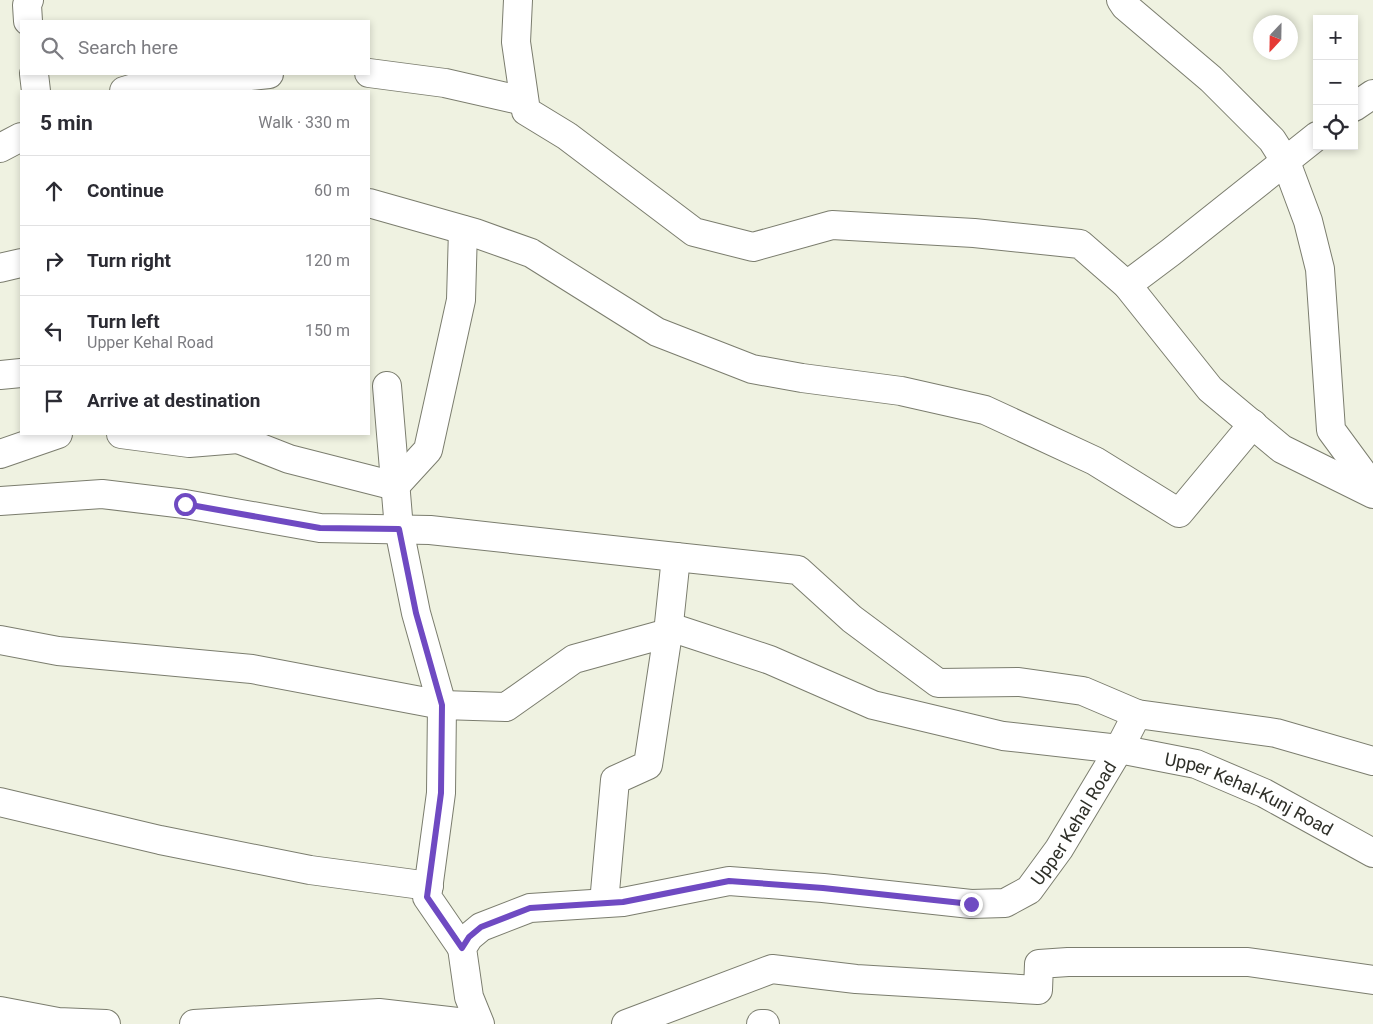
<!DOCTYPE html>
<html lang="en">
<head>
<meta charset="utf-8">
<style>
	body { margin:0; font-family:Roboto,sans-serif; background:#f2f2f3; color:#2b2b33 }
	.controls { position:absolute; right:15px; top:15px; display:grid; overflow:hidden; border-radius:0px; box-shadow:0 2px 8px #0003 }
	.controls button { width:45px; height:45px; display:grid; place-items:center; padding:0; border:0; border-bottom:1px solid #e1e1e2; background:#fff; color:#2b2b33; font:25px sans-serif }
	.compass { position:absolute; left:1253px; top:15px; width:45px; height:45px; border-radius:50%; background:#fff; box-shadow:0 2px 8px #0003; rotate:202deg }
	.stop { position:absolute; width:15px; height:15px; margin:-11px; border:4px solid #6f4ac2; border-radius:50%; background:#fff }
	.stop.end { background:#6f4ac2; border-color:#fff; box-shadow:0 1px 5px #0008 }
	.list { margin:0; padding:0; list-style:none }
	h2 { display:flex; justify-content:space-between; align-items:center; height:65px; margin:0; padding:0 20px; font-size:21px }
	h2 small { font-size:16px; font-weight:400; color:#7c7c81 }
	.list li { display:grid; grid-template-columns:32px 1fr auto; gap:15px; align-items:center; box-sizing:border-box; height:70px; padding:0 20px; border-top:1px solid #e1e1e2 }
	.list b { display:block; font-size:19px; white-space:nowrap }
	.list p { margin:0; font-size:16px; white-space:nowrap; color:#7c7c81 }
	.list em { font-size:16px; font-style:normal; color:#7c7c81 }
	.icon { flex:none; width:28px; height:28px; fill:none; stroke:currentColor; stroke-width:2; stroke-linecap:round; stroke-linejoin:round }
	.map { position:relative; flex:none; width:1373px; height:1024px; overflow:hidden }
	.search { position:absolute; background:#fff; box-shadow:0 2px 8px #0003; left:20px; top:20px; width:350px; height:55px; display:flex; align-items:center; gap:12px; box-sizing:border-box; padding:0 18px; border-radius:0px; color:#7c7c81; font-size:19px }
	.panel { position:absolute; background:#fff; box-shadow:0 2px 8px #0003; left:20px; top:90px; width:350px; height:345px; border-radius:0px }
	.map>svg:first-child { display:block }
	.lines { fill:none; stroke-linecap:round; stroke-linejoin:round }
	.minor-casing { stroke:#7b7d6e; stroke-width:30 }
	.minor { stroke:#fff; stroke-width:28 }
	.route { stroke:#6f4ac2; stroke-width:6 }
	.labels { text-anchor:middle; dominant-baseline:central; stroke-width:4; stroke-linejoin:round; paint-order:stroke }
	.street-label { font-size:18px; fill:#2f3029; stroke:#fff }
</style>
</head>
<body>
<div class="map">
<svg width="1373" height="1024" viewBox="0 0 1373 1024">
	<rect width="100%" height="100%" fill="#eff2e1"/>
	<g class="lines">
		<defs>
			<g id="minor">
				<polyline points="518,0 516,42 526,111 567,136 694,232 753,247 832,225 974,233 1080,244 1127,285 1171,252 1317,136"/>
				<polyline points="1121,0 1125,6 1211,79 1272,140 1286,162 1308,221 1320,269 1331,430 1373,487"/>
				<polyline points="28,21 27,5 29,0"/>
				<polyline points="369,73 445,83 524,101"/>
				<polyline points="34,74 36,91"/>
				<polyline points="124,91 174,76 250,76 269,74"/>
				<polyline points="1354,107 1373,94"/>
				<polyline points="0,148 21,137"/>
				<polyline points="369,203 475,233 531,253 657,332 752,369 802,378 901,391 985,410 1095,461 1179,513 1253,424"/>
				<polyline points="0,268 21,263"/>
				<polyline points="1127,285 1210,389 1282,449 1373,494"/>
				<polyline points="0,375 21,373"/>
				<polyline points="121,434 189,443 238,439 239,434"/>
				<polyline points="238,439 289,459 395,486 428,450 461,300 463,230"/>
				<polyline points="0,454 58,434"/>
				<polyline points="0,501 102,494 185,504 320,528 430,530 676,557 668,633 648,765 615,780 604,903"/>
				<polyline points="676,557 798,570 852,619 938,683 1019,682 1083,691 1137,714"/>
				<polyline points="0,640 58,651 252,669 442,705 416,613 399,529 387,386"/>
				<polyline points="0,802 160,840 310,870 429,886"/>
				<path id="s1" d="M 462,948 L 427,897 L 441,793 L 442,705 L 506,707 L 574,659 L 679,630 L 770,660 L 873,705 L 1003,736 L 1119,749 L 1196,764 L 1264,793 L 1373,853"/>
				<polyline points="0,1011 58,1022 106,1024"/>
				<polyline points="194,1024 379,1013 475,1024"/>
				<path id="s2" d="M 480,1024 L 469,997 L 462,948 L 469,937 L 481,927 L 530,908 L 623,902 L 729,881 L 823,888 L 971,904 L 1005,903 L 1029,890 L 1059,849 L 1119,749 L 1137,714 L 1276,733 L 1373,761"/>
				<polyline points="626,1024 772,969 856,979 1038,990 1039,964 1068,962 1248,962 1373,980"/>
				<polyline points="761,1024 765,1024"/>
			</g>
		</defs>
		<!-- minor casing -->
		<use href="#minor" class="minor-casing"/>
		<!-- minor -->
		<use href="#minor" class="minor"/>
	</g>
	<g class="lines">
		<!-- route -->
		<polyline class="route" points="185,504 320,528 399,529 416,613 442,705 441,793 427,897 462,948 469,937 481,927 530,908 623,902 729,881 823,888 971,904"/>
	</g>
	<g class="labels">
		<!-- street labels -->
		<g class="street-label">
			<text stroke="none"><textPath href="#s1" startOffset="1108">Upper Kehal-Kunj Road</textPath></text>
			<text stroke="none"><textPath href="#s2" startOffset="746">Upper Kehal Road</textPath></text>
		</g>
	</g>
</svg>
<div class="controls">
<button>+</button>
<button>−</button>
<button><svg class="icon" aria-label="locate" viewBox="0 0 24 24"><circle cx="12" cy="12" r="6"/><path d="M12 2v4M12 18v4M2 12h4M18 12h4"/></svg></button>
</div>
<svg class="compass" viewBox="-18 -18 36 36"><path d="M0-13l5 13h-10z" fill="#e53935"/><path d="M0 13l5-13h-10z" fill="#7c7c81"/></svg>
<div class="stop" style="left:185px;top:504px"></div>
<div class="stop end" style="left:971px;top:904px"></div>
<div class="search"><svg class="icon" aria-label="search" viewBox="0 0 24 24"><circle cx="10" cy="10" r="6"/><path d="M15 15l6 6"/></svg>Search here</div>
<section class="panel">
<h2>5 min<small>Walk · 330 m</small></h2>
<ul class="list">
<li><svg class="icon" aria-label="ahead" viewBox="0 0 24 24"><path d="M12 20V5M6 11l6-6 6 6"/></svg><div><b>Continue</b></div><em>60 m</em></li>
<li><svg class="icon" aria-label="right" viewBox="0 0 24 24"><path d="M7 20v-9h11M14 6l5 5-5 5"/></svg><div><b>Turn right</b></div><em>120 m</em></li>
<li><svg class="icon" aria-label="left" viewBox="0 0 24 24"><path d="M17 20v-9H6M10 6l-5 5 5 5"/></svg><div><b>Turn left</b><p>Upper Kehal Road</p></div><em>150 m</em></li>
<li><svg class="icon" aria-label="arrive" viewBox="0 0 24 24"><path d="M6 21V4h12l-3 4 3 4H6"/></svg><div><b>Arrive at destination</b></div></li>
</ul>
</section>
</div>
</body>
</html>
